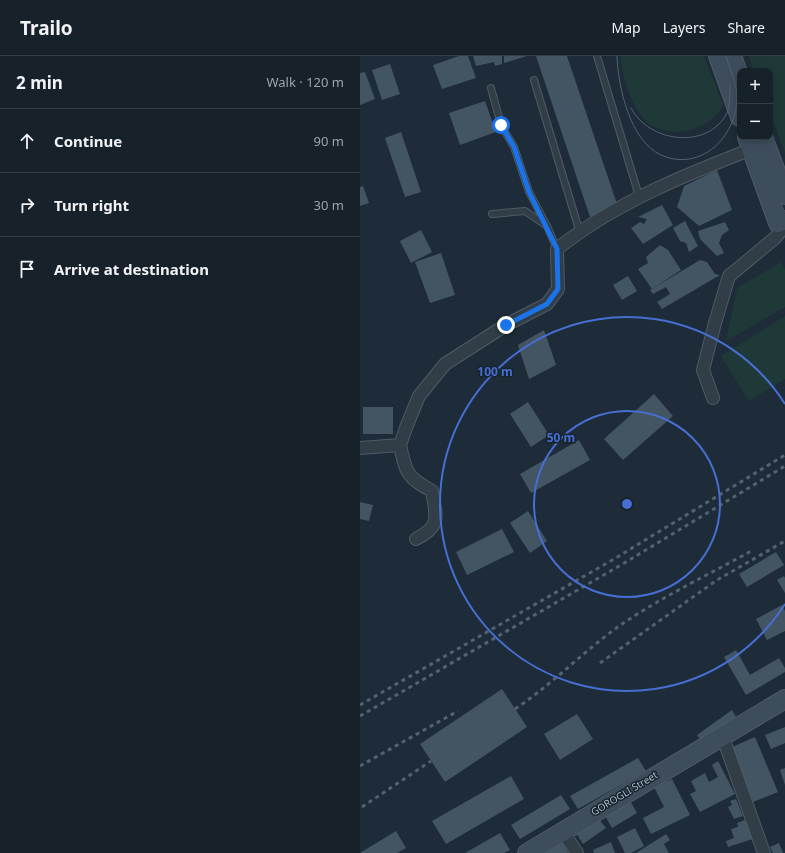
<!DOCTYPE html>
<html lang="en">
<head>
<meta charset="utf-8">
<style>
	body { margin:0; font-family:"Noto Sans",sans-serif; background:#1f2932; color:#f1f3f6 }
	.controls { position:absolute; right:12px; top:12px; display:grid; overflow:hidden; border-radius:8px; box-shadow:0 2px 10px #0003 }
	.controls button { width:36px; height:36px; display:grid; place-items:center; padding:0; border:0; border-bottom:1px solid #353e47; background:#16212a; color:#f1f3f6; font:20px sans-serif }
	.stop { position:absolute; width:12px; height:12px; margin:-9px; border:3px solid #1a73e8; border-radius:50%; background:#fff }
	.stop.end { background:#1a73e8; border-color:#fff; box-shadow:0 1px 4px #0008 }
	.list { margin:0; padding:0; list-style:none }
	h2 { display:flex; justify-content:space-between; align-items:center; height:52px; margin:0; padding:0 16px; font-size:17px }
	h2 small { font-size:13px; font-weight:400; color:#9ea3a8 }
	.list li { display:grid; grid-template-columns:26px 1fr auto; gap:12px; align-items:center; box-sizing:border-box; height:64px; padding:0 16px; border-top:1px solid #353e47 }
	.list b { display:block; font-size:15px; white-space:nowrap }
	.list em { font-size:13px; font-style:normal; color:#9ea3a8 }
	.icon { flex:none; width:22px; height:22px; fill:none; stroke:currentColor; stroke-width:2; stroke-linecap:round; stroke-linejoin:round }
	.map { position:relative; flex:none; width:425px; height:797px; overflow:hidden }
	header { display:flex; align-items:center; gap:24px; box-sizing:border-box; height:56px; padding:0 20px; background:#16212a; border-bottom:1px solid #353e47 }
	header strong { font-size:19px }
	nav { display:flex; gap:22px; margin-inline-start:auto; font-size:14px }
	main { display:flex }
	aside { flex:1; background:#16212a }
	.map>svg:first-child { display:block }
	.green { fill:#1f3939 }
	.building { fill:#435463 }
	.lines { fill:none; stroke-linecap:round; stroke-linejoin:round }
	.service-casing { stroke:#4e5b67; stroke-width:8 }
	.minor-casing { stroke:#4e5b67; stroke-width:14 }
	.secondary-casing { stroke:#4e5b67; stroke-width:20 }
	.service { stroke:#313e48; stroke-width:6 }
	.minor { stroke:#313e48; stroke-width:12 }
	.secondary { stroke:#3e4d5c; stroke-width:18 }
	.tram { stroke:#526270; stroke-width:1 }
	.rail { stroke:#526270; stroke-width:3; stroke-dasharray:4 4; stroke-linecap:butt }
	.route { stroke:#1a73e8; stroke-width:5 }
	.ring { fill:none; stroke:#476ed3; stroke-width:2 }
	.labels { text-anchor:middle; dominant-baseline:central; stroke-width:3; stroke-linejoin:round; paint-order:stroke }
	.street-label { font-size:10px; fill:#aab8c6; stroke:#17232d }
	.centre { fill:#476ed3; stroke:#17232d; stroke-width:2 }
	.ring-label { font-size:12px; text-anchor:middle; font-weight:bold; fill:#476ed3; stroke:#17232d; stroke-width:3; stroke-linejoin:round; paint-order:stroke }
</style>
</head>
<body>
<header>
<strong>Trailo</strong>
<nav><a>Map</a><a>Layers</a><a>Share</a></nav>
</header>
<main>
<aside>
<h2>2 min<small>Walk · 120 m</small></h2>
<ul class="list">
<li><svg class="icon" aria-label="ahead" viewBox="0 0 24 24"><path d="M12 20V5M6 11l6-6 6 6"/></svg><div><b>Continue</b></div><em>90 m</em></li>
<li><svg class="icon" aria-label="right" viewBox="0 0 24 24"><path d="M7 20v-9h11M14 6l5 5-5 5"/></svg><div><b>Turn right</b></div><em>30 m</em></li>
<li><svg class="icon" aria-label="arrive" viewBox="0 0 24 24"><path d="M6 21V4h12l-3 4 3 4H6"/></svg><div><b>Arrive at destination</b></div></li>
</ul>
</aside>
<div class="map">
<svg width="425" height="797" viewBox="0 0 425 797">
	<rect width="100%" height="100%" fill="#1d2c38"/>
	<!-- green -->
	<g class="green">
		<path d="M 261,0 L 344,0 L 363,49 C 349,77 300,88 280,58 C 270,44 261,18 261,0 Z"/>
		<polygon points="389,0 425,0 425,97 410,57 410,15 394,15"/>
		<polygon points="421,206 425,214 425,251 366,285 377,232"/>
		<polygon points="425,260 425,323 389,345 361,300"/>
	</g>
	<!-- building -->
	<g class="building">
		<polygon points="99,0 108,0 116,22 82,33 73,9"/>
		<polygon points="113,0 142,0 142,8 135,10 134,6 116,10"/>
		<polygon points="144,0 167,0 144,7"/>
		<polygon points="176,0 207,0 258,151 230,161"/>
		<polygon points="30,8 40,38 22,44 12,14"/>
		<polygon points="5,16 15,43 0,49 0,17"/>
		<polygon points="125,45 136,76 100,89 89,57"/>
		<polygon points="41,76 61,136 45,141 25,82"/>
		<polygon points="357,114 372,154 339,170 317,151 324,130"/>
		<polygon points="3,130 9,147 0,150 0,131"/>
		<polygon points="302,149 313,169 283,188 271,172 280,166 284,168 287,163 278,161"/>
		<polygon points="325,165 338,190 329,196 326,187 320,185 313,172"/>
		<polygon points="365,166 369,174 362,179 359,187 364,197 357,200 340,183 338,175"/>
		<polygon points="61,174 72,196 51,207 40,185"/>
		<polygon points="300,189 308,194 321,214 292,233 278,213 288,207 286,201"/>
		<polygon points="81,197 95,239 70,247 55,206"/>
		<polygon points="340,204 347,206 355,218 360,219 302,253 297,246 310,238 306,231 293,238 290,234"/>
		<polygon points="268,220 277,235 262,244 253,229"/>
		<polygon points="184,274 196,309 169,323 158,289"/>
		<polygon points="294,338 313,360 263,404 244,383"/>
		<polygon points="168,346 189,379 171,391 150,358"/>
		<rect x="3" y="351" width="30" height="27"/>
		<polygon points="219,384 230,404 171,437 160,418"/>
		<polygon points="0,446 13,449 9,465 0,463"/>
		<polygon points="168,455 187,485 170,497 150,467"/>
		<polygon points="142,473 154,496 107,519 96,496"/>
		<polygon points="416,496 424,509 387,531 379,518"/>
		<polygon points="424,520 425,522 425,537 417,524"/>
		<polygon points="422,549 425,555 425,575 407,584 396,563"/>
		<polygon points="376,594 390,619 419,602 425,612 425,616 386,639 364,601"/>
		<polygon points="142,633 167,671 85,726 60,688"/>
		<polygon points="372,654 376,661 342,686 337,679"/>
		<polygon points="217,658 233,683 200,704 184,678"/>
		<polygon points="425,671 425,687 411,693 405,679"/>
		<polygon points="395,681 418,736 393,746 370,692"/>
		<polygon points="278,702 286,715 218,753 210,740"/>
		<polygon points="358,705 375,738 340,756 330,738 336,735 331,725 345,717 349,726 358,721 352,709"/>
		<polygon points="425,712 425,729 420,714"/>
		<polygon points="151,720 164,743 86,788 72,765"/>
		<polygon points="312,723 330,759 291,778 283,762 304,751 294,731"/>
		<polygon points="201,739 210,753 160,783 151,769"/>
		<polygon points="268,741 277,757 252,772 243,756"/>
		<polygon points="376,743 383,760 374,763 368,751 372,749 370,745"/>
		<polygon points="238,762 246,772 223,788 216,777"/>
		<polygon points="387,763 393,783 368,791 366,785 374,782 371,773 378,771 377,767"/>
		<polygon points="275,772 284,790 271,797 265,797 257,781"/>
		<polygon points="36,775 46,792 37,797 0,797"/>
		<polygon points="140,777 150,794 144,797 105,797"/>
		<polygon points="306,778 310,784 304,788 309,797 276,797"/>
		<polygon points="202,785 208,797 185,797 184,794"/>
		<polygon points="251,786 255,797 234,797 233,794"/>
		<polygon points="419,787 423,797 413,797 410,791"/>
	</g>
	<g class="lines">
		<defs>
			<g id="service">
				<polyline points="237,0 279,140"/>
				<polyline points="174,24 220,177"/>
				<polyline points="131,32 141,69 154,91 169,136 187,170"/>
				<polyline points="132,158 165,155 187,170 197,193"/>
			</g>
			<g id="minor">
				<polyline points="353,342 343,314 355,267 369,220 415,182 425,170"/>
				<path d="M 40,389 C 46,418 47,421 72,435 C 76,460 82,470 56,483"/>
				<path d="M 0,392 L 40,389 L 47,369 L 59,340 L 85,308 L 146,269 L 187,248 L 198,233 L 197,193 C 256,146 327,118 397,91"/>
				<polyline points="362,679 404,797"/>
				<polyline points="202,774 217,797"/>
			</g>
			<g id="secondary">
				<polyline points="358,0 380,61"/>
				<polyline points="372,0 380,22"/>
				<polyline points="387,81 418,167 425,164"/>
				<polyline points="403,81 425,139"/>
				<polyline points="167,797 425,643"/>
			</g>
		</defs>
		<!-- service casing -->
		<use href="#service" class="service-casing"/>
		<!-- minor casing -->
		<use href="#minor" class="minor-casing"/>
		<!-- secondary casing -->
		<use href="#secondary" class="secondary-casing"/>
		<!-- service -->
		<use href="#service" class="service"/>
		<!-- minor -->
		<use href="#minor" class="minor"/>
		<!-- secondary -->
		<use href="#secondary" class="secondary"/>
		<!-- tram -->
		<g class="tram">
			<path d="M 257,0 C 258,31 270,85 301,99 C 344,118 383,74 376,32 C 374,21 369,11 366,0"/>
			<path d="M 271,52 C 289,87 348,94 367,57 C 370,50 370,37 370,29"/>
		</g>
		<!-- rail -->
		<g class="rail">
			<polyline points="240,607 357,524 425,485"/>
			<polyline points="0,649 254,503 425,399"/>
			<path d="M 155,653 C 191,629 221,598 255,573 C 297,543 348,519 393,494"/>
			<polyline points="0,660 261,509 425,410"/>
			<polyline points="0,710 98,655"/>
			<polyline points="2,751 71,705"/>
		</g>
	</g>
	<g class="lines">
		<!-- route -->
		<polyline class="route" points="141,69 154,91 169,136 197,193 198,233 187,248 146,269"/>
	</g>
	<!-- distance rings -->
	<g class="ring">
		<circle cx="267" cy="448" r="93"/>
		<path d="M425 548A187 187 0 1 1 425 348"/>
	</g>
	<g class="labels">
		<!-- street labels -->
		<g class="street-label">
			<text transform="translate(264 737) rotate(-31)">GOROGLI Street</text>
		</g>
	</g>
	<circle cx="267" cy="448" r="6" class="centre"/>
	<g class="ring-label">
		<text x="135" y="320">100 m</text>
		<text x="201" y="386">50 m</text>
	</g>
</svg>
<div class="controls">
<button>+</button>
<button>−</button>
</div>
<div class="stop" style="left:141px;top:69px"></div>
<div class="stop end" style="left:146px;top:269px"></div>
</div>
</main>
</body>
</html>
